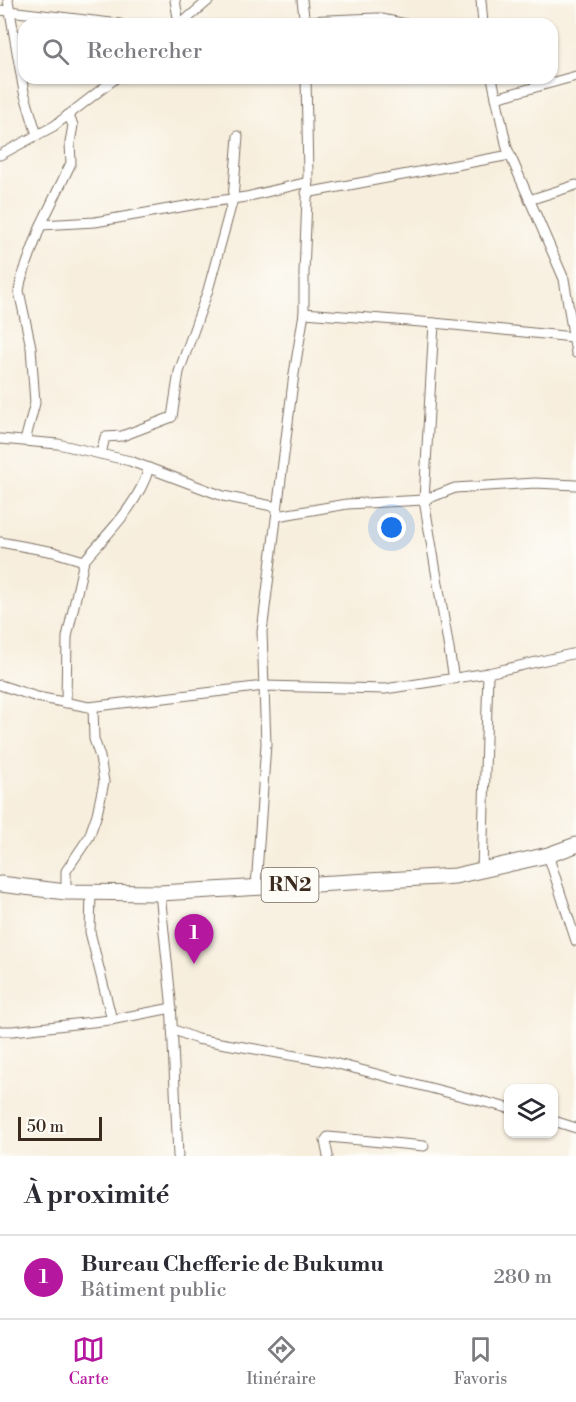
<!DOCTYPE html>
<html lang="fr">
<head>
<meta charset="utf-8">
<style>
	body { margin:0; font-family:"Libre Bodoni",serif; background:#f7f7f7; color:#2b2b33 }
	.controls { position:absolute; right:18px; bottom:18px; display:grid; overflow:hidden; border-radius:12px; box-shadow:0 2px 4px #0004 }
	.controls button { width:54px; height:54px; display:grid; place-items:center; padding:0; border:0; border-bottom:2px solid #e1e1e2; background:#fff; color:#2b2b33; font:30px sans-serif }
	.scale { position:absolute; left:18px; bottom:15px; width:84px; box-sizing:border-box; padding-left:6px; border:3px solid #3b2a1e; border-top:0; font-size:16px; line-height:21px; white-space:nowrap; color:#3b2a1e; -webkit-text-stroke:4px #fdfcf7; paint-order:stroke }
	.you { position:absolute; left:392px; top:528px; width:21px; height:21px; margin:-15px; border:4px solid #fff; border-radius:50%; background:#1a73e8; box-shadow:0 0 0 9px #1a73e833 }
	.badge { display:grid; place-items:center; width:39px; height:39px; border-radius:50%; background:#b5179e; color:#fff; font-size:20px; font-weight:700 }
	.pin { position:absolute; translate:-50% -50px; filter:drop-shadow(0 2px 3px #0008) }
	.pin::after { content:''; position:absolute; top:32px; width:21px; height:18px; background:inherit; clip-path:polygon(0 0,100% 0,50% 100%) }
	.list { margin:0; padding:0; list-style:none }
	h2 { display:flex; justify-content:space-between; align-items:center; height:78px; margin:0; padding:0 24px; font-size:26px }
	h2 small { font-size:20px; font-weight:400; color:#7c7c81 }
	.list li { display:grid; grid-template-columns:39px 1fr auto; gap:18px; align-items:center; box-sizing:border-box; height:84px; padding:0 24px; border-top:2px solid #e1e1e2 }
	.list b { display:block; font-size:22px; white-space:nowrap }
	.list p { margin:0; font-size:20px; white-space:nowrap; color:#7c7c81 }
	.list em { font-size:20px; font-style:normal; color:#7c7c81 }
	.icon { flex:none; width:33px; height:33px; fill:none; stroke:currentColor; stroke-width:2; stroke-linecap:round; stroke-linejoin:round }
	.map { position:relative; flex:none; width:576px; height:1156px; overflow:hidden }
	.search { position:absolute; background:#fff; box-shadow:0 2px 4px #0004; left:18px; right:18px; top:18px; height:66px; display:flex; align-items:center; gap:15px; box-sizing:border-box; padding:0 21px; border-radius:18px; color:#7c7c81; font-size:22px }
	.sheet { height:162px; background:#fff }
	nav { display:flex; justify-content:space-around; align-items:center; box-sizing:border-box; height:84px; border-top:2px solid #e1e1e2; background:#fff; font-size:16px; color:#7c7c81 }
	nav a { display:grid; justify-items:center; gap:3px }
	nav .on { color:#b5179e }
	.map>svg:first-child { display:block }
	.lines { fill:none; stroke-linecap:round; stroke-linejoin:round }
	.minor-casing { stroke:#7d6f61; stroke-width:11 }
	.trunk-casing { stroke:#7d6f61; stroke-width:17 }
	.minor { stroke:#fff; stroke-width:9 }
	.trunk { stroke:#fff; stroke-width:15 }
	.labels { text-anchor:middle; dominant-baseline:central; stroke-width:4.5; stroke-linejoin:round; paint-order:stroke }
	.shield { fill:#fdfcf7; stroke:#75695f; stroke-width:1.5 }
	.shield-label { font-size:20px; font-weight:bold; fill:#3b2a1e }
</style>
</head>
<body>
<div class="map">
<svg width="576" height="1156" viewBox="0 0 576 1156">
	<rect width="100%" height="100%" fill="#fdfcf7"/>
	<filter id="ink" filterUnits="userSpaceOnUse"><feTurbulence type="fractalNoise" baseFrequency=".0167" numOctaves="2"/><feDisplacementMap in="SourceGraphic" scale="12" xChannelSelector="R" yChannelSelector="G"/><feConvolveMatrix kernelMatrix="1 2 1 2 8 2 1 2 1" color-interpolation-filters="sRGB"/></filter>
	<filter id="wash" filterUnits="userSpaceOnUse"><feTurbulence type="fractalNoise" baseFrequency=".008" numOctaves="4" result="noise"/><feDisplacementMap in="SourceGraphic" scale="24" xChannelSelector="R" yChannelSelector="G"/><feGaussianBlur stdDeviation="1.35" result="paint"/><feColorMatrix in="noise" values="0 0 0 0 0 0 0 0 0 0 0 0 0 0 0 0 0 1.4 0 .05"/><feComposite in="paint" operator="in"/></filter>
	<g filter="url(#wash)">
		<rect width="100%" height="100%" fill="#f7eedd"/>
	</g>
	<g filter="url(#ink)">
		<g class="lines">
			<defs>
				<g id="minor">
					<polyline points="8,0 24,92 37,135"/>
					<polyline points="175,0 179,24"/>
					<polyline points="302,0 305,24"/>
					<polyline points="481,0 483,24"/>
					<polyline points="0,10 120,24"/>
					<polyline points="305,21 377,18 406,24"/>
					<polyline points="181,24 209,0"/>
					<polyline points="492,78 507,148 564,279 576,353"/>
					<polyline points="496,98 576,76"/>
					<polyline points="0,155 54,126 116,78"/>
					<polyline points="306,193 510,155"/>
					<polyline points="529,200 576,185"/>
					<polyline points="41,225 95,222 203,203 246,197 308,182"/>
					<polyline points="304,313 434,323 573,337"/>
					<polyline points="434,323 424,500 454,679"/>
					<polyline points="0,439 58,444 130,461 223,496 277,507"/>
					<polyline points="25,441 35,403 31,347 19,291 21,280 41,225 71,163 70,143 73,125 68,115"/>
					<polyline points="101,454 105,437 122,436 172,417 179,372 208,290 233,199 238,136"/>
					<polyline points="277,516 347,504 424,500 455,488 535,483 576,485"/>
					<path d="M 0,542 L 54,552 L 84,561 C 108,533 138,505 149,468"/>
					<polyline points="0,685 37,697 89,707 264,686 385,689 488,673 576,653"/>
					<polyline points="66,703 67,637 84,561"/>
					<polyline points="548,855 576,941"/>
					<polyline points="482,870 488,673"/>
					<polyline points="256,887 266,744 262,632 294,374 304,313 304,273 308,174 306,78"/>
					<polyline points="66,892 66,871 89,837 97,814 104,782 100,757 94,739 93,707"/>
					<polyline points="91,892 90,932 112,1020"/>
					<polyline points="160,893 171,1000 178,1156"/>
					<polyline points="172,1029 197,1039 330,1062 508,1108"/>
					<polyline points="0,1031 13,1031 110,1020 172,1008"/>
					<polyline points="554,1121 576,1128"/>
					<polyline points="328,1156 325,1141 328,1137 424,1146"/>
				</g>
				<polyline id="trunk" points="0,884 66,892 160,893 455,876 548,855 576,845"/>
			</defs>
			<!-- minor casing -->
			<use href="#minor" class="minor-casing"/>
			<!-- trunk casing -->
			<use href="#trunk" class="trunk-casing"/>
			<!-- minor -->
			<use href="#minor" class="minor"/>
			<!-- trunk -->
			<use href="#trunk" class="trunk"/>
		</g>
	</g>
	<g class="labels">
		<!-- shield labels -->
		<rect class="shield" x="261.5" y="868" width="57" height="34" rx="4.5"/>
		<g class="shield-label">
			<text x="290" y="885">RN2</text>
		</g>
	</g>
</svg>
<div class="controls">
<button><svg class="icon" aria-label="layers" viewBox="0 0 24 24"><path d="M12 4l9 5-9 5-9-5zM3 14l9 5 9-5"/></svg></button>
</div>
<div class="scale">50 m</div>
<div class="you"></div>
<div class="pin badge" style="left:194px;top:964px">1</div>
<div class="search"><svg class="icon" aria-label="search" viewBox="0 0 24 24"><circle cx="10" cy="10" r="6"/><path d="M15 15l6 6"/></svg>Rechercher</div>
</div>
<section class="sheet">
<h2>À proximité<small></small></h2>
<ul class="list">
<li><span class="badge">1</span><div><b>Bureau Chefferie de Bukumu</b><p>Bâtiment public</p></div><em>280 m</em></li>
</ul>
</section>
<nav>
<a class="on"><svg class="icon" aria-label="map" viewBox="0 0 24 24"><path d="M3 6l6-2 6 2 6-2v14l-6 2-6-2-6 2zM9 4v14M15 6v14"/></svg>Carte</a>
<a><svg class="icon" aria-label="directions" viewBox="0 0 24 24"><path d="M12 3l9 9-9 9-9-9zM9 14v-3h6M13 9l2 2-2 2"/></svg>Itinéraire</a>
<a><svg class="icon" aria-label="saved" viewBox="0 0 24 24"><path d="M7 4h10v16l-5-4-5 4z"/></svg>Favoris</a>
</nav>
</body>
</html>
